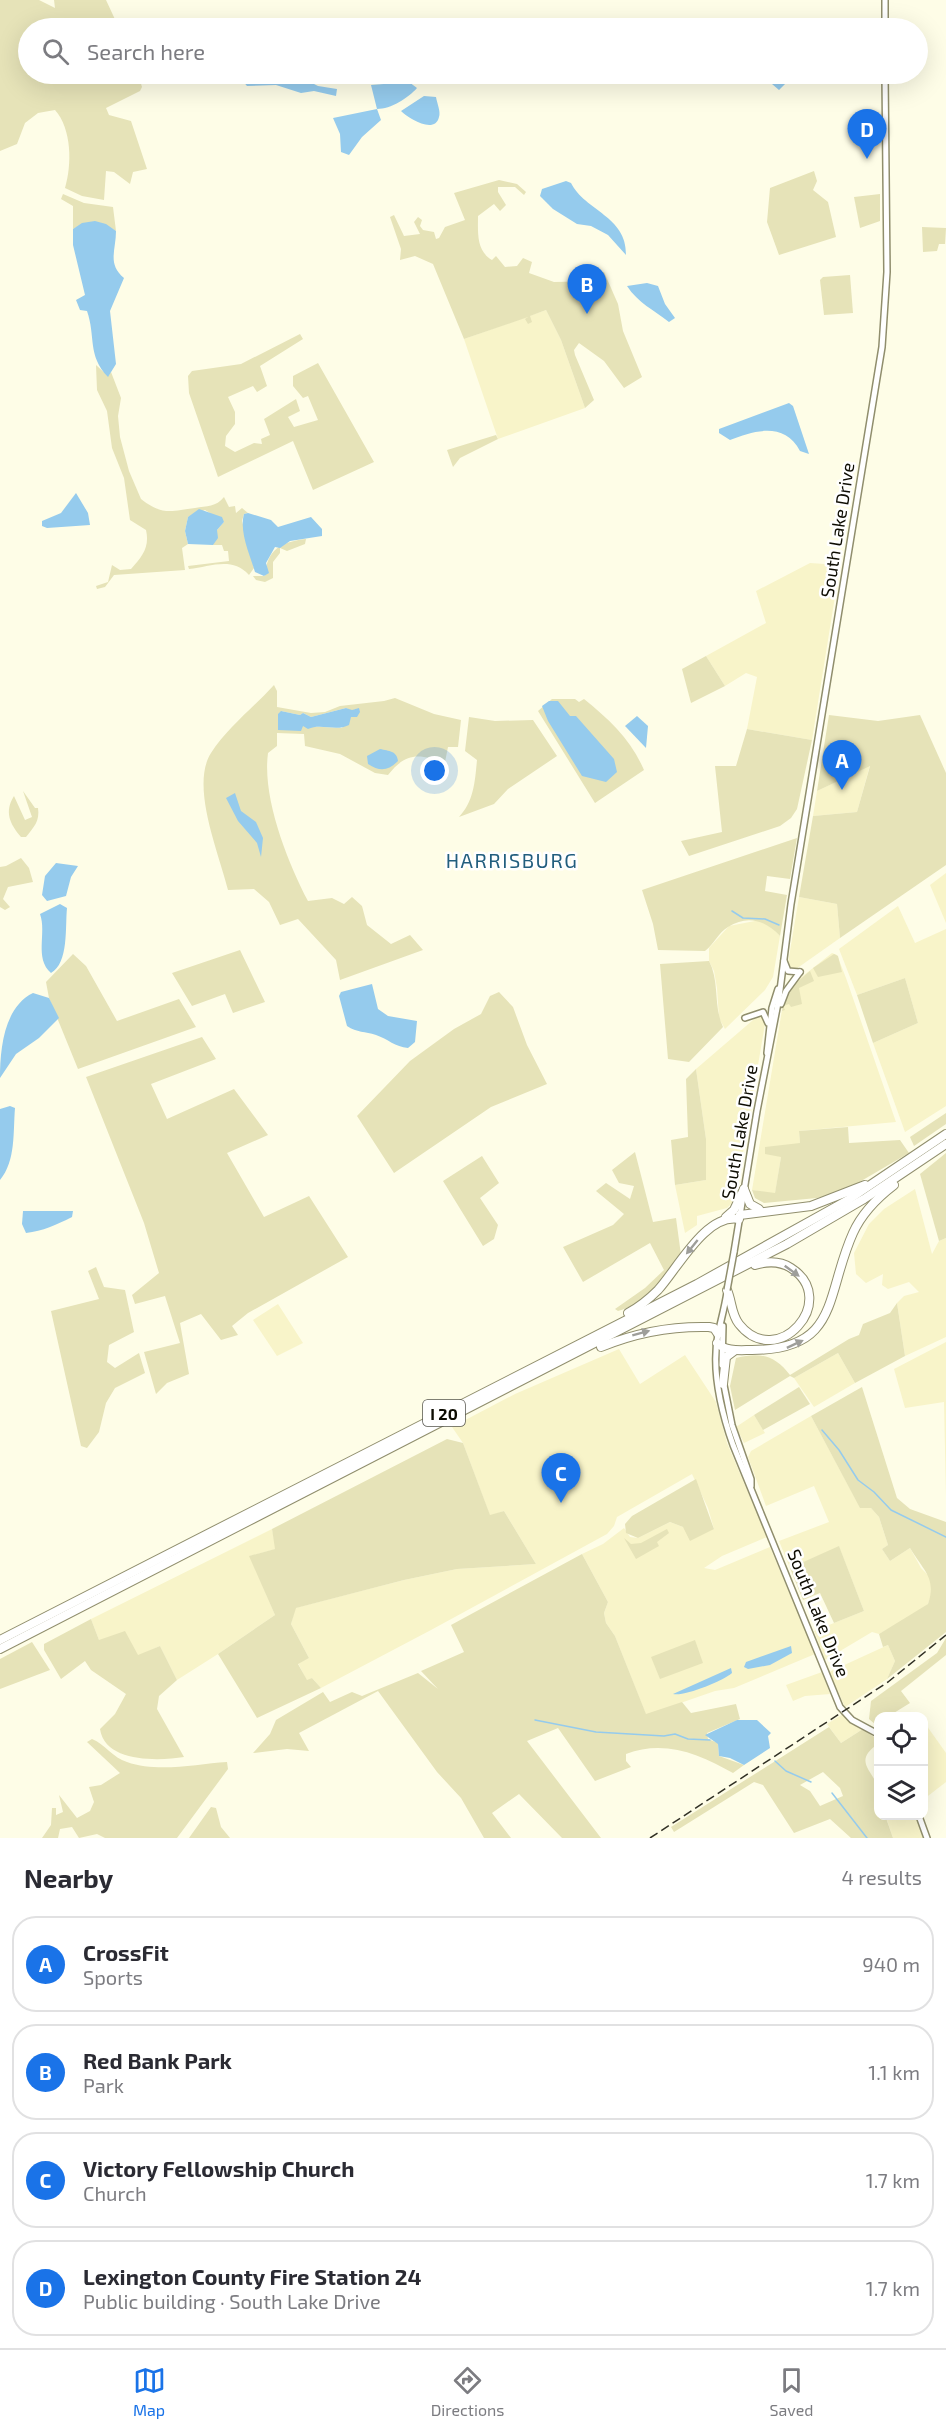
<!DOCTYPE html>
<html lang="en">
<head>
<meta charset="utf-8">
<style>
	body { margin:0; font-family:"Exo 2",sans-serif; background:#f2f2f3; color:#2b2b33 }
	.controls { position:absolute; right:18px; bottom:18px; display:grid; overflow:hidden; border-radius:12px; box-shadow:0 6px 24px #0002 }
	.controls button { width:54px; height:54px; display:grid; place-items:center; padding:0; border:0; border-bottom:2px solid #e1e1e2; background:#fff; color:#2b2b33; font:30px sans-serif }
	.you { position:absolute; left:435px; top:771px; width:21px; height:21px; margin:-15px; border:4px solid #fff; border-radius:50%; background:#1a73e8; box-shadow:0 0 0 9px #1a73e833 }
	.badge { display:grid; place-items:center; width:39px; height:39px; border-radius:50%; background:#1a73e8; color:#fff; font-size:20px; font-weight:700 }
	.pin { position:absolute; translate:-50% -50px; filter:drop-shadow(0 2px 3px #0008) }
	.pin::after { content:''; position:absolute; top:32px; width:21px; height:18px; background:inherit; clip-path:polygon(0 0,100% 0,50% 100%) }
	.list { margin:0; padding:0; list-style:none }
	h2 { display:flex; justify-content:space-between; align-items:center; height:78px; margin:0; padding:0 24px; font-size:26px }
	h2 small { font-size:20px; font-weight:400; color:#7c7c81 }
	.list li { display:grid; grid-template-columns:39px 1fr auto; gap:18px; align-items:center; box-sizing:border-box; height:96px; margin:0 12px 12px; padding:0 12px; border:2px solid #e1e1e2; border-radius:24px }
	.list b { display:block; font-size:22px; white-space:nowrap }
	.list p { margin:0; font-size:20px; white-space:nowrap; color:#7c7c81 }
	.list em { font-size:20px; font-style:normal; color:#7c7c81 }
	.icon { flex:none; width:33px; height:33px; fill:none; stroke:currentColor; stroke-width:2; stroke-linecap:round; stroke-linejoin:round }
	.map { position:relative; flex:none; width:946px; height:1838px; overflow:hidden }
	.search { position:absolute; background:#fff; box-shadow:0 6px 24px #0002; left:18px; right:18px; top:18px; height:66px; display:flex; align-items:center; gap:15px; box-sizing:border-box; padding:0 21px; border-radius:33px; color:#7c7c81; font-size:22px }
	.sheet { height:510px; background:#fff }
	nav { display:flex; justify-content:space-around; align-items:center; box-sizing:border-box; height:84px; border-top:2px solid #e1e1e2; background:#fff; font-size:16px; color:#7c7c81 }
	nav a { display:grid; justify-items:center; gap:3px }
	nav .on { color:#1a73e8 }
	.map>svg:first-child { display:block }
	.built { fill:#f8f4c9 }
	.green { fill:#e6e3b8; fill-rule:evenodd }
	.water { fill:#95cbed }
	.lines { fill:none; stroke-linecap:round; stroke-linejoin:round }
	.stream { stroke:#95cbed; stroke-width:1.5 }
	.secondary-casing { stroke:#908e6d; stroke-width:8 }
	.highway-casing { stroke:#908e6d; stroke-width:10 }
	.secondary { stroke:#fff; stroke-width:5 }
	.highway { stroke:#fff; stroke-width:8 }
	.rail { stroke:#313025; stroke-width:1.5; stroke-dasharray:9 4.5; stroke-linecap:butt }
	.secondary-bridge-casing { stroke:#908e6d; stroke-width:8; stroke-linecap:butt }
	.secondary-bridge { stroke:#fff; stroke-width:5 }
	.oneway { fill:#9e9e9a }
	.labels { text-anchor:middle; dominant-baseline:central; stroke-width:5; stroke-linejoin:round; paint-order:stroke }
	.shield { fill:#fff; stroke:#56554e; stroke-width:1.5 }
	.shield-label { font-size:16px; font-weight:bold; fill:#0d0c02 }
	.street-label { font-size:18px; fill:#0d0c02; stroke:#fff }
	.neighbourhood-label { font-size:20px; letter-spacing:1.5px; fill:#225e7e; stroke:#fff }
</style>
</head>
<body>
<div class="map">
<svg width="946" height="1838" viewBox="0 0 946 1838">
	<rect width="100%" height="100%" fill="#fefde7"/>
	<!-- built -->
	<g class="built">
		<polygon points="546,310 561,340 585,408 498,439 464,339"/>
		<polygon points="810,563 840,565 812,740 747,729 757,677 746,673 725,686 706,656 766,623 756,591"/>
		<polygon points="870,765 857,812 813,816 817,791"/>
		<polygon points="946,873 946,923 930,885"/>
		<polygon points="799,897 837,904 840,938 796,969 791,969 788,963"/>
		<polygon points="898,906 915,943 946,929 946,1106 905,1132 873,1043 918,1023 905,978 857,995 839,949"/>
		<polygon points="760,920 768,923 780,936 773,977 765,990 725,1029 719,1018 717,988 714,971 709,961 709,948 729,926"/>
		<polygon points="832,953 837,955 846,978 896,1122 799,1131 800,1143 781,1157 775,1194 752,1190 783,1004 794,983"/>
		<polygon points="760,1014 765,1018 765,1024 735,1200 727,1208 697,1216 697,1225 685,1233 675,1185 706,1180 706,1139 696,1069"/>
		<polygon points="915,1189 932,1254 939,1241 946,1238 946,1337 905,1356 897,1303 904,1296 919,1292 909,1282 888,1289 882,1285 883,1274 866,1283 856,1274 854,1253 869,1224 884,1209"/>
		<polygon points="278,1304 303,1343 277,1356 253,1320"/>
		<polygon points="946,1342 946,1497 944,1402 905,1408 894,1369"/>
		<polygon points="619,1349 640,1384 685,1355 716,1402 727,1443 767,1537 722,1556 704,1568 715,1570 770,1547 815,1654 734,1688 715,1691 646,1715 615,1636 606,1623 604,1613 608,1602 582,1554 603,1544 624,1528 630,1537 638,1538 670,1522 683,1527 714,1529 708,1508 692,1474 617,1517 614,1526 607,1534 431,1630 321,1688 312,1678 307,1681 298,1663 309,1658 291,1624 295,1608 404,1580 457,1569 536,1564 504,1511 490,1516 463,1443 452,1427 515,1394"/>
		<polygon points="838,1353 855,1383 814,1407 794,1378"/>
		<polygon points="754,1415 765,1433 744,1443 736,1427"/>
		<polygon points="811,1416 860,1507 871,1508 879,1517 888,1545 882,1549 890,1561 910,1548 921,1568 930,1577 933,1590 928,1604 920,1611 879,1634 872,1632 825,1660 814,1631 864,1611 839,1547 790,1568 779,1541 829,1522 814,1486 766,1506 748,1457 751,1451"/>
		<polygon points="272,1529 276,1549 250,1556 275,1615 218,1654 177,1680 160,1646 138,1656 99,1640 91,1619"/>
		<polygon points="888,1645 895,1661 887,1679 845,1707 829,1672"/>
		<polygon points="822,1672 830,1694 805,1696 793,1701 786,1685"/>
		<polygon points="843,1714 863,1729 841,1743 827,1724"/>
		<polygon points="924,1722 946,1753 946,1782 924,1799"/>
		<polygon points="891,1816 915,1816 924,1838 893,1838 886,1817"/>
	</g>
	<!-- green -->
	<g class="green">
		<path d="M 0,0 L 39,0 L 55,8 L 54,0 L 106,0 L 119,28 L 28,28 L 28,74 L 138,74 L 142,87 L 140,91 L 106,108 L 109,115 L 131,121 L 147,169 L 133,172 L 130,184 L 114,172 L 106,171 L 104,200 L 82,196 L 65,188 C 72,165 72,129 55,110 L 38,113 L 25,123 L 17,144 L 0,151 Z"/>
		<polygon points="814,171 817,181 813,190 828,202 836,237 779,255 767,222 770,188"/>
		<path d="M 499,180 L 517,184 L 526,192 L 524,195 L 515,187 L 498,187 L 498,192 L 506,205 L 500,211 L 494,204 L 478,216 C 478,232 476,251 492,260 L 496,256 L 505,267 L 517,266 L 523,258 L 532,262 L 529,273 L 554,282 L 596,281 L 599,280 L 598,274 L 604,272 L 618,304 L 623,331 L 642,377 L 624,388 L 604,361 L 579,343 L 574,350 L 575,355 L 594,400 L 585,408 L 561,340 L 546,310 L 530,316 L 532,322 L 528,324 L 525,319 L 528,317 L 464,339 L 433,264 L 415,256 L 400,260 L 401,249 L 390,217 L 394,215 L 404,236 L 420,234 L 414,222 L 418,217 L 422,220 L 420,226 L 423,230 L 434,232 L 436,239 L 439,238 L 445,227 L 465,220 L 454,193 Z"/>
		<path d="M 63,194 L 84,203 L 113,207 L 116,231 C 102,222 87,220 73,229 L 73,206 L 61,199 Z"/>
		<polygon points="880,194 880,221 860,228 854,197"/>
		<polygon points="922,227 946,228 945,244 939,244 937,251 923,252"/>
		<polygon points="850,275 853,313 824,315 820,280 823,277"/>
		<polygon points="300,334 303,339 260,366 267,386 257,392 253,386 228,397 235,412 235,424 226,436 225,446 235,452 254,443 262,444 261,439 270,435 264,419 296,399 300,411 288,417 294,427 318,420 308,396 303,398 293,386 293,376 318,363 374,462 313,490 293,441 218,477 189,393 188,376 192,371 241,364"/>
		<path d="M 96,365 L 108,376 L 111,372 L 121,398 L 118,416 L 120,437 L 129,471 L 141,499 C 163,516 171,511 195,508 C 207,506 216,507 224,497 L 229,507 L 235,506 L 236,513 L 242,508 L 248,513 L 244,514 L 242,521 L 254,568 L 249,575 C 232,556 210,567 189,569 L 188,566 L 229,561 L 228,551 L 224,551 L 222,545 L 213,545 L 217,530 L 224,522 L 205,510 L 188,517 L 185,531 L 188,544 L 182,548 L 185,570 L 114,575 L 105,587 L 97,589 L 96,586 L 108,582 L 112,565 L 120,570 L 131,569 C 142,557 150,547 146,530 L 130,520 L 124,478 L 112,448 L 107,411 L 97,390 Z"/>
		<polygon points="496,435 498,439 460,458 453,467 447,450"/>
		<path d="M 306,539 L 305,544 L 287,551 L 280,548 L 280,553 L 273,562 L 273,578 L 265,582 L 256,580 L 253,576 L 265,576 C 267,549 281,542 306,539 Z"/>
		<polygon points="706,656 725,686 691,703 682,669"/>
		<path d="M 274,685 L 277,691 L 277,707 L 311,713 L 325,712 L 340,706 L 384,701 L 395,698 L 434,714 L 461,720 L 458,747 L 448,747 L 445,762 C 419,755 407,751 388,775 L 375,773 L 340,754 L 305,746 L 304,734 L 277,733 L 277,746 L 268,753 C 262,797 287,861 308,901 L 332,898 L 344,904 L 352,897 L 362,906 L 367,925 L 391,944 L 410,935 L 423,950 L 340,980 L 336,960 L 298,919 L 280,925 L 269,902 L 254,889 L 228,890 C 219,853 190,786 211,753 C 227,728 254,707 274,685 ZM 346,708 L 352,711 L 355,709 L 342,728 L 303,726 L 281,711 L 300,715 L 303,713 L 311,717 Z"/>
		<path d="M 552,699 L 575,699 L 579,702 L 584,699 C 610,720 631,740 644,770 L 595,803 L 538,711 Z"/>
		<polygon points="829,715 878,721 920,715 946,773 946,865 840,938 837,904 799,897 813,816 857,812 870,766 817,791"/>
		<path d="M 469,717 L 495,721 L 533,720 L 557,756 L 508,789 L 494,804 L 459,817 C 474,801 475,781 477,760 L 465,751 Z"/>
		<polygon points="747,729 812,740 797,809 791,818 780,826 689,856 681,841 722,832 715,766 736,766"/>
		<path d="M 23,791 L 35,808 L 38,808 C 40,821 34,827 26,837 L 21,837 C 10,824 4,812 14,796 L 25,820 L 32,817 Z"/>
		<path d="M 797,838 L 790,879 L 767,876 L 765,891 L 787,895 L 780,936 C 766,921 748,914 728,927 C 718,933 714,944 705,951 L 658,950 L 653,924 L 642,890 Z"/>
		<polygon points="21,858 29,868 33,882 8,887 3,899 10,907 5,910 0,907 0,867 6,866"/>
		<polygon points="240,950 265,1002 233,1013 225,994 192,1006 172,973"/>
		<polygon points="73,954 86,966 117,1021 179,999 196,1027 78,1069 49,998 46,982"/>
		<polygon points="834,954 838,956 842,972 818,977 813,968"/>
		<path d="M 709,961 C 720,982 713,1006 723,1027 L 689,1062 L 668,1059 L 660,964 Z"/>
		<path d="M 810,971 L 814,981 L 799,988 L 802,1004 L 791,1007 L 789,1004 L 783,1006 L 785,1010 L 782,1011 C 786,992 795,983 810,971 Z"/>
		<polygon points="905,978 918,1023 873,1043 857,995"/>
		<polygon points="499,992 513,1007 527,1045 547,1084 491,1107 394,1173 357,1116 410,1061 454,1029 481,1014 490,996"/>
		<polygon points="202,1037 216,1059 151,1084 167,1119 234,1089 268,1135 227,1153 264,1217 309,1196 348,1257 248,1313 232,1326 238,1335 221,1340 201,1314 180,1323 189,1374 167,1383 156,1394 144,1352 180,1343 165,1296 135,1304 132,1295 159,1273 144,1223 86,1077"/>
		<polygon points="696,1069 706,1139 706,1180 675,1185 671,1140 688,1137 686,1079"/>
		<polygon points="946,1113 946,1124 914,1146 910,1137"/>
		<polygon points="848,1127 849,1143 900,1140 909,1153 844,1191 817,1198 764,1203 755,1198 752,1190 775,1193 781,1157 765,1154 765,1147 800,1143 799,1131"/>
		<path d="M 635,1152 L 653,1222 L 676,1218 L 681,1255 C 663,1277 647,1303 618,1311 L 615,1309 L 645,1288 L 664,1270 L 650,1243 L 583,1282 L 563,1247 L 613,1225 L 624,1214 L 596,1191 L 606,1183 L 630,1199 L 634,1186 L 619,1183 L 612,1170 Z"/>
		<polygon points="946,1153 946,1238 939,1241 920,1174"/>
		<polygon points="482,1156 499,1183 480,1198 498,1225 494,1239 483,1246 443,1181"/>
		<polygon points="96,1267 104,1287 125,1290 134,1332 109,1345 107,1362 115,1368 139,1353 145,1373 115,1388 106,1403 99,1432 87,1448 81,1446 51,1311 99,1299 88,1271"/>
		<path d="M 897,1303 L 905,1356 L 855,1383 L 838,1353 L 794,1378 L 790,1376 L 735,1410 L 730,1386 L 736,1358 C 760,1352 775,1355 790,1375 L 849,1339 L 859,1335 L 863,1324 L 890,1313 Z"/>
		<polygon points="799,1387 810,1404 763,1430 754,1415"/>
		<path d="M 862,1387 L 897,1498 L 910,1509 L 946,1522 L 946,1632 L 887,1679 L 895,1661 L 888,1645 L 883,1647 L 879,1634 L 928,1604 C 937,1578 923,1570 910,1548 L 890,1561 L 882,1549 L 888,1545 L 879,1517 L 871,1508 L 860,1508 L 811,1416 Z"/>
		<polygon points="447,1439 463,1443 490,1515 504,1511 536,1564 457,1569 404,1580 296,1608 291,1624 309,1658 298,1664 307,1680 312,1678 321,1688 257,1718 218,1654 275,1615 249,1556 275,1549 272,1529"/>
		<polygon points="696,1479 714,1529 690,1541 683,1527 670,1522 638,1538 626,1533 625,1524 632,1516"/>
		<polygon points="667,1529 669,1533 657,1542 659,1546 636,1559 624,1538 631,1544 641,1543"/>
		<polygon points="839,1546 864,1611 834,1623 820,1593 803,1600 790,1568"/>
		<path d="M 582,1554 L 608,1602 L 604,1613 L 606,1623 L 615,1636 L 646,1714 L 682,1702 L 691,1713 L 736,1704 L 740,1719 L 707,1733 L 708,1739 L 718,1743 L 719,1756 L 744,1765 L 733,1773 C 700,1754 664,1739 626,1754 L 626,1761 L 631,1767 L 595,1781 L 558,1728 L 527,1741 L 601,1838 L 562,1838 L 519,1794 L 492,1813 L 511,1838 L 484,1838 L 461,1798 L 437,1772 L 378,1691 L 299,1733 L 309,1751 L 287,1749 L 253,1753 L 270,1734 L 276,1720 L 323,1692 L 330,1702 L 352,1692 L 362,1696 L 418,1673 L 438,1689 L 421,1671 L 464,1652 L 451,1625 Z"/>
		<path d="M 91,1619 L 99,1640 L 125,1631 L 138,1655 L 160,1646 L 177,1680 L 159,1696 L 157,1709 L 184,1757 C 159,1761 105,1763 100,1729 L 115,1714 L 126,1694 L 91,1670 L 85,1661 L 61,1679 L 44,1650 L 44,1644 Z"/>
		<polygon points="946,1638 946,1655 901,1691 910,1703 889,1716 878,1716 876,1725 869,1719 871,1701 937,1653"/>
		<polygon points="695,1640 703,1663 660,1679 651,1657"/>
		<polygon points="32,1642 50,1670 0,1689 0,1659"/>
		<path d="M 829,1727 L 841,1743 L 863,1729 L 878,1740 L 878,1744 C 853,1761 872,1770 878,1787 C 881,1794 878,1808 878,1816 L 891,1816 L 886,1818 L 893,1838 L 851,1838 L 830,1819 L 794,1833 L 763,1785 L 754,1782 L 674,1832 L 671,1827 ZM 823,1772 L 840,1788 L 843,1796 L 820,1806 L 810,1791 L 800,1785 Z"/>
		<path d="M 92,1739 C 105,1744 113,1758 127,1762 C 158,1773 196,1764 227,1762 L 228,1769 L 177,1838 L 105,1838 L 97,1834 L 79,1838 L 72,1827 L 60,1829 L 58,1838 L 42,1838 L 51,1825 L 52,1808 L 56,1808 L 56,1815 L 63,1812 L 59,1795 L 77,1818 L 90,1811 L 94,1802 L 89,1787 L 101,1785 L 120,1773 L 87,1742 Z"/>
		<polygon points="211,1807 216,1808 221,1827 230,1838 189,1838"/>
	</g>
	<!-- water -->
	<g class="water">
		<polygon points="247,74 294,74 318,86 337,89 336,96 314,91 301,93 276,85 247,86 241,79"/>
		<polygon points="745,74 794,74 794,75 779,90 772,84 750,80"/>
		<path d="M 409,82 L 417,88 C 408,98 391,109 377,109 L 381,120 L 362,137 L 349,155 L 341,152 L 340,134 L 333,118 L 377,109 L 371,85 Z"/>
		<path d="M 424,96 L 436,97 C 437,103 441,112 439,117 C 435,135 408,118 401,111 Z"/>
		<path d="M 566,181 L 571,183 C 585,211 627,216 626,255 L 608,235 L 591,226 L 577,224 L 553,209 L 540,196 L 542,189 Z"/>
		<path d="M 95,221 L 106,224 L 116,231 C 116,250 107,264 124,278 L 110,311 L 116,364 L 108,377 C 87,355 96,337 87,311 L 80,310 L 76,300 L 85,295 L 73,245 L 73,229 L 82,223 Z"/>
		<path d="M 647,283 L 658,286 L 665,304 L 675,318 L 669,322 C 654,310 638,303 627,286 Z"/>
		<path d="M 789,403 L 793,406 L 809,454 L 800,451 C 785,422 755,430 730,440 L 719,433 L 719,429 Z"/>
		<polygon points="76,493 88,513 90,525 47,528 42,526 42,521 61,513"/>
		<polygon points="199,509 222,517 224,522 217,530 218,538 213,545 188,544 185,531 188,517"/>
		<path d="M 248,513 L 271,520 L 278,527 L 311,517 L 322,529 L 322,536 L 290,541 L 280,548 L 275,547 L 266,563 L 269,573 L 264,576 L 255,572 C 250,555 239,532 244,514 Z"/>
		<polygon points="549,701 558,701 570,716 576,716 614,759 617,772 606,782 582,776 548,721 542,706"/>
		<path d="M 346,708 L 352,710 L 359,708 L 360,712 L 357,717 L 351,717 L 349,725 C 336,732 321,723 308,729 L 303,726 L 301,731 L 278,730 L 278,714 L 281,711 L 300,715 L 303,713 L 311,717 Z"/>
		<polygon points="637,716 648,726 646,748 625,726"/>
		<path d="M 380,749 C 389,751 397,751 398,761 C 388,771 380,772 368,764 L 367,756 Z"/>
		<polygon points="235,793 241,811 256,822 263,838 261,857 257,843 238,821 226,798"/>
		<polygon points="56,863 78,866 71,877 66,896 47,901 42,895 45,876"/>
		<path d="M 60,904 L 67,908 C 65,927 69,963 51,973 C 34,958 47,933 40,914 Z"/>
		<path d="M 372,984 L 378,1009 L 388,1016 L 417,1021 L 415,1042 L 408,1048 C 395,1047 388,1039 376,1035 C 365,1031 357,1033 347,1026 L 339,996 L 341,992 Z"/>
		<path d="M 33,993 L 49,998 L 59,1018 L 39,1038 L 16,1054 L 0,1078 C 0,1049 4,1007 33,993 Z"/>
		<path d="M 10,1106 L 15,1108 C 13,1132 16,1161 0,1180 L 0,1109 Z"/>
		<path d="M 23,1211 L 73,1211 L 72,1217 C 56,1225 43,1231 26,1233 L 22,1224 Z"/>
		<polygon points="791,1646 792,1653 770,1665 748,1669 744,1667 746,1662"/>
		<path d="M 731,1668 L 732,1673 C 723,1681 683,1697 673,1694 Z"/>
		<polygon points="737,1720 757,1720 771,1733 768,1736 770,1748 744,1765 730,1758 719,1756 718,1744 705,1735"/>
	</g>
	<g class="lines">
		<!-- stream -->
		<g class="stream">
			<polyline points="732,911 743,918 765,919 779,925"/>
			<polyline points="822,1430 839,1450 858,1480 874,1492 891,1510 946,1537"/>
			<polyline points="535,1720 596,1732 664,1736 675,1734 688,1739 710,1740"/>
			<polyline points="775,1761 786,1771 811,1782"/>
			<polyline points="832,1793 867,1838"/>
		</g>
		<defs>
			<g id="secondary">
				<polyline points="885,28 885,0"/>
				<polyline points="784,961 788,971 800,972"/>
				<polyline points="781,1004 786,991 800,972"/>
				<polyline points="745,1018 763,1012 768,1023"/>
				<polyline points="767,1053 772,1008 778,989"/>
				<polyline points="734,1252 757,1111 779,998 791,904 882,347 887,272 885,74"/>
				<path d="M 727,1292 C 725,1306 721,1320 718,1334 C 711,1370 721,1411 733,1445 L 840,1707 L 852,1720 L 878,1734"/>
				<polyline points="722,1365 723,1326"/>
				<polyline points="723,1380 732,1425 751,1479 751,1486"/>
				<polyline points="919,1816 927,1838"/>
			</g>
			<g id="highway">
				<polyline points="744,1189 750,1204 759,1209"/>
				<polyline points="740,1215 811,1206 865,1185"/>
				<polyline points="726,1217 734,1210 744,1189"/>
				<path d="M 727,1290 C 732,1301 731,1314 739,1324 C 777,1372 841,1300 791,1268 C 780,1261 768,1261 755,1265"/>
				<path d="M 628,1313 C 639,1307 649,1299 658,1290 C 678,1268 706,1213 739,1219"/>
				<path d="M 717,1343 C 726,1352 740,1350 752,1350 C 840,1350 825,1295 853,1233 C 862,1213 877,1198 894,1185"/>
				<path d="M 601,1347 C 637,1332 671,1326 709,1327 L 714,1328 L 718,1334"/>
				<polyline points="723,1384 726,1357 734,1351"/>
				<polyline points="0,1640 697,1284 848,1200 946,1134"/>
				<polyline points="0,1649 787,1244 864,1199 946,1144"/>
			</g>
		</defs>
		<!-- secondary casing -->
		<use href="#secondary" class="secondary-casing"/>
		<!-- highway casing -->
		<use href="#highway" class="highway-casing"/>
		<!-- secondary -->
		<use href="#secondary" class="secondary"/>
		<!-- highway -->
		<use href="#highway" class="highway"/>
		<!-- rail -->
		<polyline class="rail" points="650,1838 888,1682 946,1635"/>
		<defs>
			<polyline id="secondary-bridge" points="727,1290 734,1252"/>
		</defs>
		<!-- secondary-bridge casing -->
		<use href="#secondary-bridge" class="secondary-bridge-casing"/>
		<!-- secondary-bridge -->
		<use href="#secondary-bridge" class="secondary-bridge"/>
	</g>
	<!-- one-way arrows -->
	<defs><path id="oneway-solid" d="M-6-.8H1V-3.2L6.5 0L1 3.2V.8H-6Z" transform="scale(1.5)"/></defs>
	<g class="oneway">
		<use href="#oneway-solid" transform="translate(692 1247) rotate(129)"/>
		<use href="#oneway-solid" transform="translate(792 1271) rotate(36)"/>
		<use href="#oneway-solid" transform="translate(641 1333) rotate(-15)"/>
		<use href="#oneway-solid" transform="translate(795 1344) rotate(-25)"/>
	</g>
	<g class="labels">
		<!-- shield labels -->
		<rect class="shield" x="423" y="1400" width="42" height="26" rx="4.5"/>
		<g class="shield-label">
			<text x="444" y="1413">I 20</text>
		</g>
		<!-- street labels -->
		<g class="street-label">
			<text transform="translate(837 530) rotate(-81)">South Lake Drive</text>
			<text transform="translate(739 1132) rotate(-80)">South Lake Drive</text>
			<text transform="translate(819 1613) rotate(68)">South Lake Drive</text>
		</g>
		<!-- neighbourhood labels -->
		<g class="neighbourhood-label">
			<text x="512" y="860">HARRISBURG</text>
		</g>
	</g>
</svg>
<div class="controls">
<button><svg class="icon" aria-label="locate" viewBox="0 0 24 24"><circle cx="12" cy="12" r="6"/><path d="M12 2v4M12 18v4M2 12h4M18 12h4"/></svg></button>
<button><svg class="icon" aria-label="layers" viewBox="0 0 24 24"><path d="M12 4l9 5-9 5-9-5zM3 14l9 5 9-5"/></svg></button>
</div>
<div class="you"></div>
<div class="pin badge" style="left:842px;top:790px">A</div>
<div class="pin badge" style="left:587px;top:314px">B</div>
<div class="pin badge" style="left:561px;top:1503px">C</div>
<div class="pin badge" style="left:867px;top:159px">D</div>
<div class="search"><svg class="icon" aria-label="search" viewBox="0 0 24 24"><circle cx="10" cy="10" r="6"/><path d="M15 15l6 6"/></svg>Search here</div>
</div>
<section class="sheet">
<h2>Nearby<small>4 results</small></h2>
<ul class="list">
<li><span class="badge">A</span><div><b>CrossFit</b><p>Sports</p></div><em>940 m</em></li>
<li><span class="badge">B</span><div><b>Red Bank Park</b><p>Park</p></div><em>1.1 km</em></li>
<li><span class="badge">C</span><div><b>Victory Fellowship Church</b><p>Church</p></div><em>1.7 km</em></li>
<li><span class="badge">D</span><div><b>Lexington County Fire Station 24</b><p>Public building · South Lake Drive</p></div><em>1.7 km</em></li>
</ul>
</section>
<nav>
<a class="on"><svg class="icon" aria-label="map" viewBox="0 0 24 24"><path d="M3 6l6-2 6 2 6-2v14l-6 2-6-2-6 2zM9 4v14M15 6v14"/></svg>Map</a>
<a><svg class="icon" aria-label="directions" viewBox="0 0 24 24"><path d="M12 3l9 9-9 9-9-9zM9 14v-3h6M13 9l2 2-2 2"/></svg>Directions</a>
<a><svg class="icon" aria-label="saved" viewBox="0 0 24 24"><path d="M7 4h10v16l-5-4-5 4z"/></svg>Saved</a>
</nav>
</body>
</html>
